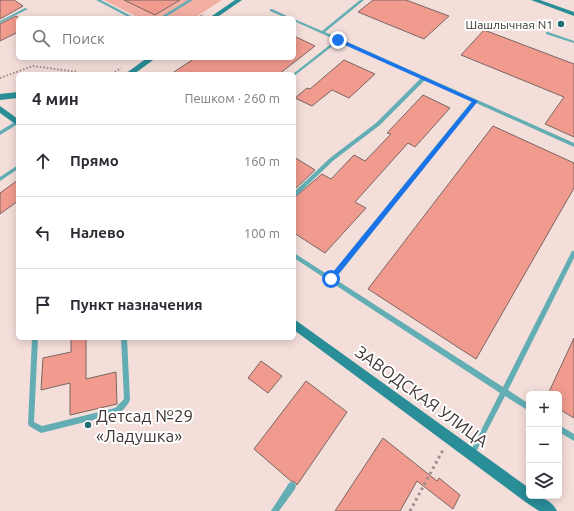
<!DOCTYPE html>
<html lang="ru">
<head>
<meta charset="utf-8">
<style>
	body { margin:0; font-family:Ubuntu,sans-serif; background:#f7f7f7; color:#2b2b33 }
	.controls { position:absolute; right:12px; bottom:12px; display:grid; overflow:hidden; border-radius:6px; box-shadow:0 2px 10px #0003 }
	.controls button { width:36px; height:36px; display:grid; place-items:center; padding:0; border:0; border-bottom:1px solid #e1e1e2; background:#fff; color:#2b2b33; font:20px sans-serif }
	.stop { position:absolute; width:12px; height:12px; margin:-9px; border:3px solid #1a73e8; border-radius:50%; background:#fff }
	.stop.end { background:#1a73e8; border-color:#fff; box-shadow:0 1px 4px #0008 }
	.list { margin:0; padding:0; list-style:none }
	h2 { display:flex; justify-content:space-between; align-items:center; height:52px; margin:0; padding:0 16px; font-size:17px }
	h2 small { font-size:13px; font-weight:400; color:#7c7c81 }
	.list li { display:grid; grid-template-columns:26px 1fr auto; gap:12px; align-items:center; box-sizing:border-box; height:72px; padding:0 16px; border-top:1px solid #e1e1e2 }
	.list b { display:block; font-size:15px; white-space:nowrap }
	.list em { font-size:13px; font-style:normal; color:#7c7c81 }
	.icon { flex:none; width:22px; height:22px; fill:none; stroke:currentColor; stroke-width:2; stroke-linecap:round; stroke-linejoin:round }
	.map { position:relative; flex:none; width:574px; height:511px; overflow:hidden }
	.search { position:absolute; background:#fff; box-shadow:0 2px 10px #0003; left:16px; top:16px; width:280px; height:44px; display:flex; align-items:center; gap:10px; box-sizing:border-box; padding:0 14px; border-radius:6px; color:#7c7c81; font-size:15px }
	.panel { position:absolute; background:#fff; box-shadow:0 2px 10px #0003; left:16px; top:72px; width:280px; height:268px; border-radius:6px }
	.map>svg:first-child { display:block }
	.green { fill:#f4afa4 }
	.building { fill:#f19b8e; stroke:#7a6663 }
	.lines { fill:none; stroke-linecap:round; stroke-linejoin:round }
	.path-far1 { stroke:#9d8d8a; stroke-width:2; stroke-dasharray:1.5 2; stroke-linecap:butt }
	.path { stroke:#9d8d8a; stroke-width:3; stroke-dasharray:2.5 3.5; stroke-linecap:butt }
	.lane { fill:#63adb4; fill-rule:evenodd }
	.secondary { fill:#298e97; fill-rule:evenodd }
	.route { fill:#1a73e8 }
	.poi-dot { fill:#226d74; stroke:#fff; stroke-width:1.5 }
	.labels { text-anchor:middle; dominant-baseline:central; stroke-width:4; stroke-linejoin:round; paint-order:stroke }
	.far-poi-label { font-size:12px; fill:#413836; stroke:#fff; text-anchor:end }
	.near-street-label { font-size:17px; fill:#413836; stroke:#fff }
	.near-poi-label { font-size:17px; fill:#413836; stroke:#fff; text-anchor:start }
</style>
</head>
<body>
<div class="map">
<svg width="574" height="511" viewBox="0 0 574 511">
	<rect width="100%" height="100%" fill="#f4deda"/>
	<!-- green -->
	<polygon class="green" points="104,0 222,0 194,18 139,18"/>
	<!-- building -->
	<g class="building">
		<polygon points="0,0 14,0 23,6 0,19"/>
		<polygon points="124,0 180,0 155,15"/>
		<polygon points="373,0 406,0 449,16 424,39 358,12"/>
		<polygon points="16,16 18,17 18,32 0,41 0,24"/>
		<polygon points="484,30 574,64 574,137 545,124 564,97 461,55"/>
		<polygon points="294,36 315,46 279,74 171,74 195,58 294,58"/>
		<polygon points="344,60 375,74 349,98 332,90 312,106 295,98 307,88 310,89"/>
		<polygon points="423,95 450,108 415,147 408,143 355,202 366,208 325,253 294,233 294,198 322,174 331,179 354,155 365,161 391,134 387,133"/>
		<polygon points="493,126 574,163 574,188 476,359 368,289"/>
		<polygon points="294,157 315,170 294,190"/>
		<polygon points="18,180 18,201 0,214 0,193"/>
		<polygon points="71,338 86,338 86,379 116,372 117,404 70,415 70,383 41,390 43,358 71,352"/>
		<polygon points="574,338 574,418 559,409 559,394 548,394"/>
		<polygon points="261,361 282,376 268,393 248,378"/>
		<polygon points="306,381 347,412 297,485 295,482 291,481 254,449"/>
		<polygon points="383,438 437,481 439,478 460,495 453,509 417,481 400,511 335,511"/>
	</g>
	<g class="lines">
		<!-- path-far1 -->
		<g class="path-far1">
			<polyline points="198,18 204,14"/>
			<polyline points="112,74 121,68"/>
			<polyline points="0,78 33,66 77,72 80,74"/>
		</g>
		<!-- path -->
		<polyline class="path" points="410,511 444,448"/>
		<!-- lane -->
		<g class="lane">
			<polygon points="96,0 101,0 135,18 130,18"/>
			<polygon points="188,0 193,0 164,18 159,18"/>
			<polygon points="360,0 364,0 325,32 574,143 574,147 476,103 335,279 503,387 572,251 574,251 574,258 508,390 529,404 529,411 505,396 474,456 472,458 468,454 470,452 500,393 294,258 294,253 330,276 472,101 425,80 380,125 334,160 296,196 294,197 294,192 330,158 376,123 421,78 339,41 294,76 294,74 293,74 336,40 294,21 294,19 322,31"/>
			<polygon points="25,8 28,9 0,23 0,21"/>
			<polygon points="270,9 272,9 291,18 286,18 270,11"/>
			<polygon points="546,32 548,32 574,41 574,43 546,34"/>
			<polygon points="18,120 18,124 0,135 0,131"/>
			<polygon points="18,165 18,169 0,181 0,177"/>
			<path d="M 32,338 L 38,338 L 34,422 L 42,426 L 115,408 L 124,399 L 121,338 L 127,338 L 130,400 C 128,405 122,412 117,414 L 41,433 L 29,426 L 28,424 Z"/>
			<polygon points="559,425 574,434 574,441 559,432"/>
			<polygon points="292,482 295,483 296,486 295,489 279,511 271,511 289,483"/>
		</g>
		<!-- secondary -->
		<g class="secondary">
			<polygon points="235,0 242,0 216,18 209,18"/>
			<polygon points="531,0 540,0 574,12 574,16"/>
			<polygon points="147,58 156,58 134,74 125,74"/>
			<polygon points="18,92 18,98 0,100 0,94"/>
			<polygon points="0,106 18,119 18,126 0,113"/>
			<path d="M 294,319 L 529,488 L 529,496 C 540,496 552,500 557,511 L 539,511 L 524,501 L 294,330 Z"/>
		</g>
	</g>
	<!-- route -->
	<polygon class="route" points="336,39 340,39 478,101 333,281 329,281 329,277 472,102 336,41"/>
	<!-- markers -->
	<g class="poi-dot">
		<circle cx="561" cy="24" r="4"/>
		<circle cx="88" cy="425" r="4"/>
	</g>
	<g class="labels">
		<!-- far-poi labels -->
		<g class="far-poi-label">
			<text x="553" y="24">Шашлычная N1</text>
		</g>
		<!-- near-street labels -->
		<g class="near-street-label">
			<text transform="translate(422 396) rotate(36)">ЗАВОДСКАЯ УЛИЦА</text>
		</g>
		<!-- near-poi labels -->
		<g class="near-poi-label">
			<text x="96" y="415">Детсад №29<tspan x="96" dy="20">«Ладушка»</tspan></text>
		</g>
	</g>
</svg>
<div class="controls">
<button>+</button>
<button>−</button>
<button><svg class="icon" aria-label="layers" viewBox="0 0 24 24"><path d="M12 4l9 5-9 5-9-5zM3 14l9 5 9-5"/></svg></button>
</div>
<div class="stop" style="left:331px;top:279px"></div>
<div class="stop end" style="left:338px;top:40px"></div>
<div class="search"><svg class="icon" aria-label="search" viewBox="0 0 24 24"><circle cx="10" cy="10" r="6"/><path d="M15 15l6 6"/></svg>Поиск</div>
<section class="panel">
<h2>4 мин<small>Пешком · 260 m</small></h2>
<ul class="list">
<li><svg class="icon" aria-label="ahead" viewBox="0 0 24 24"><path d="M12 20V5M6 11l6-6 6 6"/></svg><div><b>Прямо</b></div><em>160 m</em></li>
<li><svg class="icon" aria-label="left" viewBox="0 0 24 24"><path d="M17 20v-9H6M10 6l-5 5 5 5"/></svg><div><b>Налево</b></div><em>100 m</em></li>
<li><svg class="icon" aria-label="arrive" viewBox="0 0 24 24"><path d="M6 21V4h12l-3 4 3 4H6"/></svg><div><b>Пункт назначения</b></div></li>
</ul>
</section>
</div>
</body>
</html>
